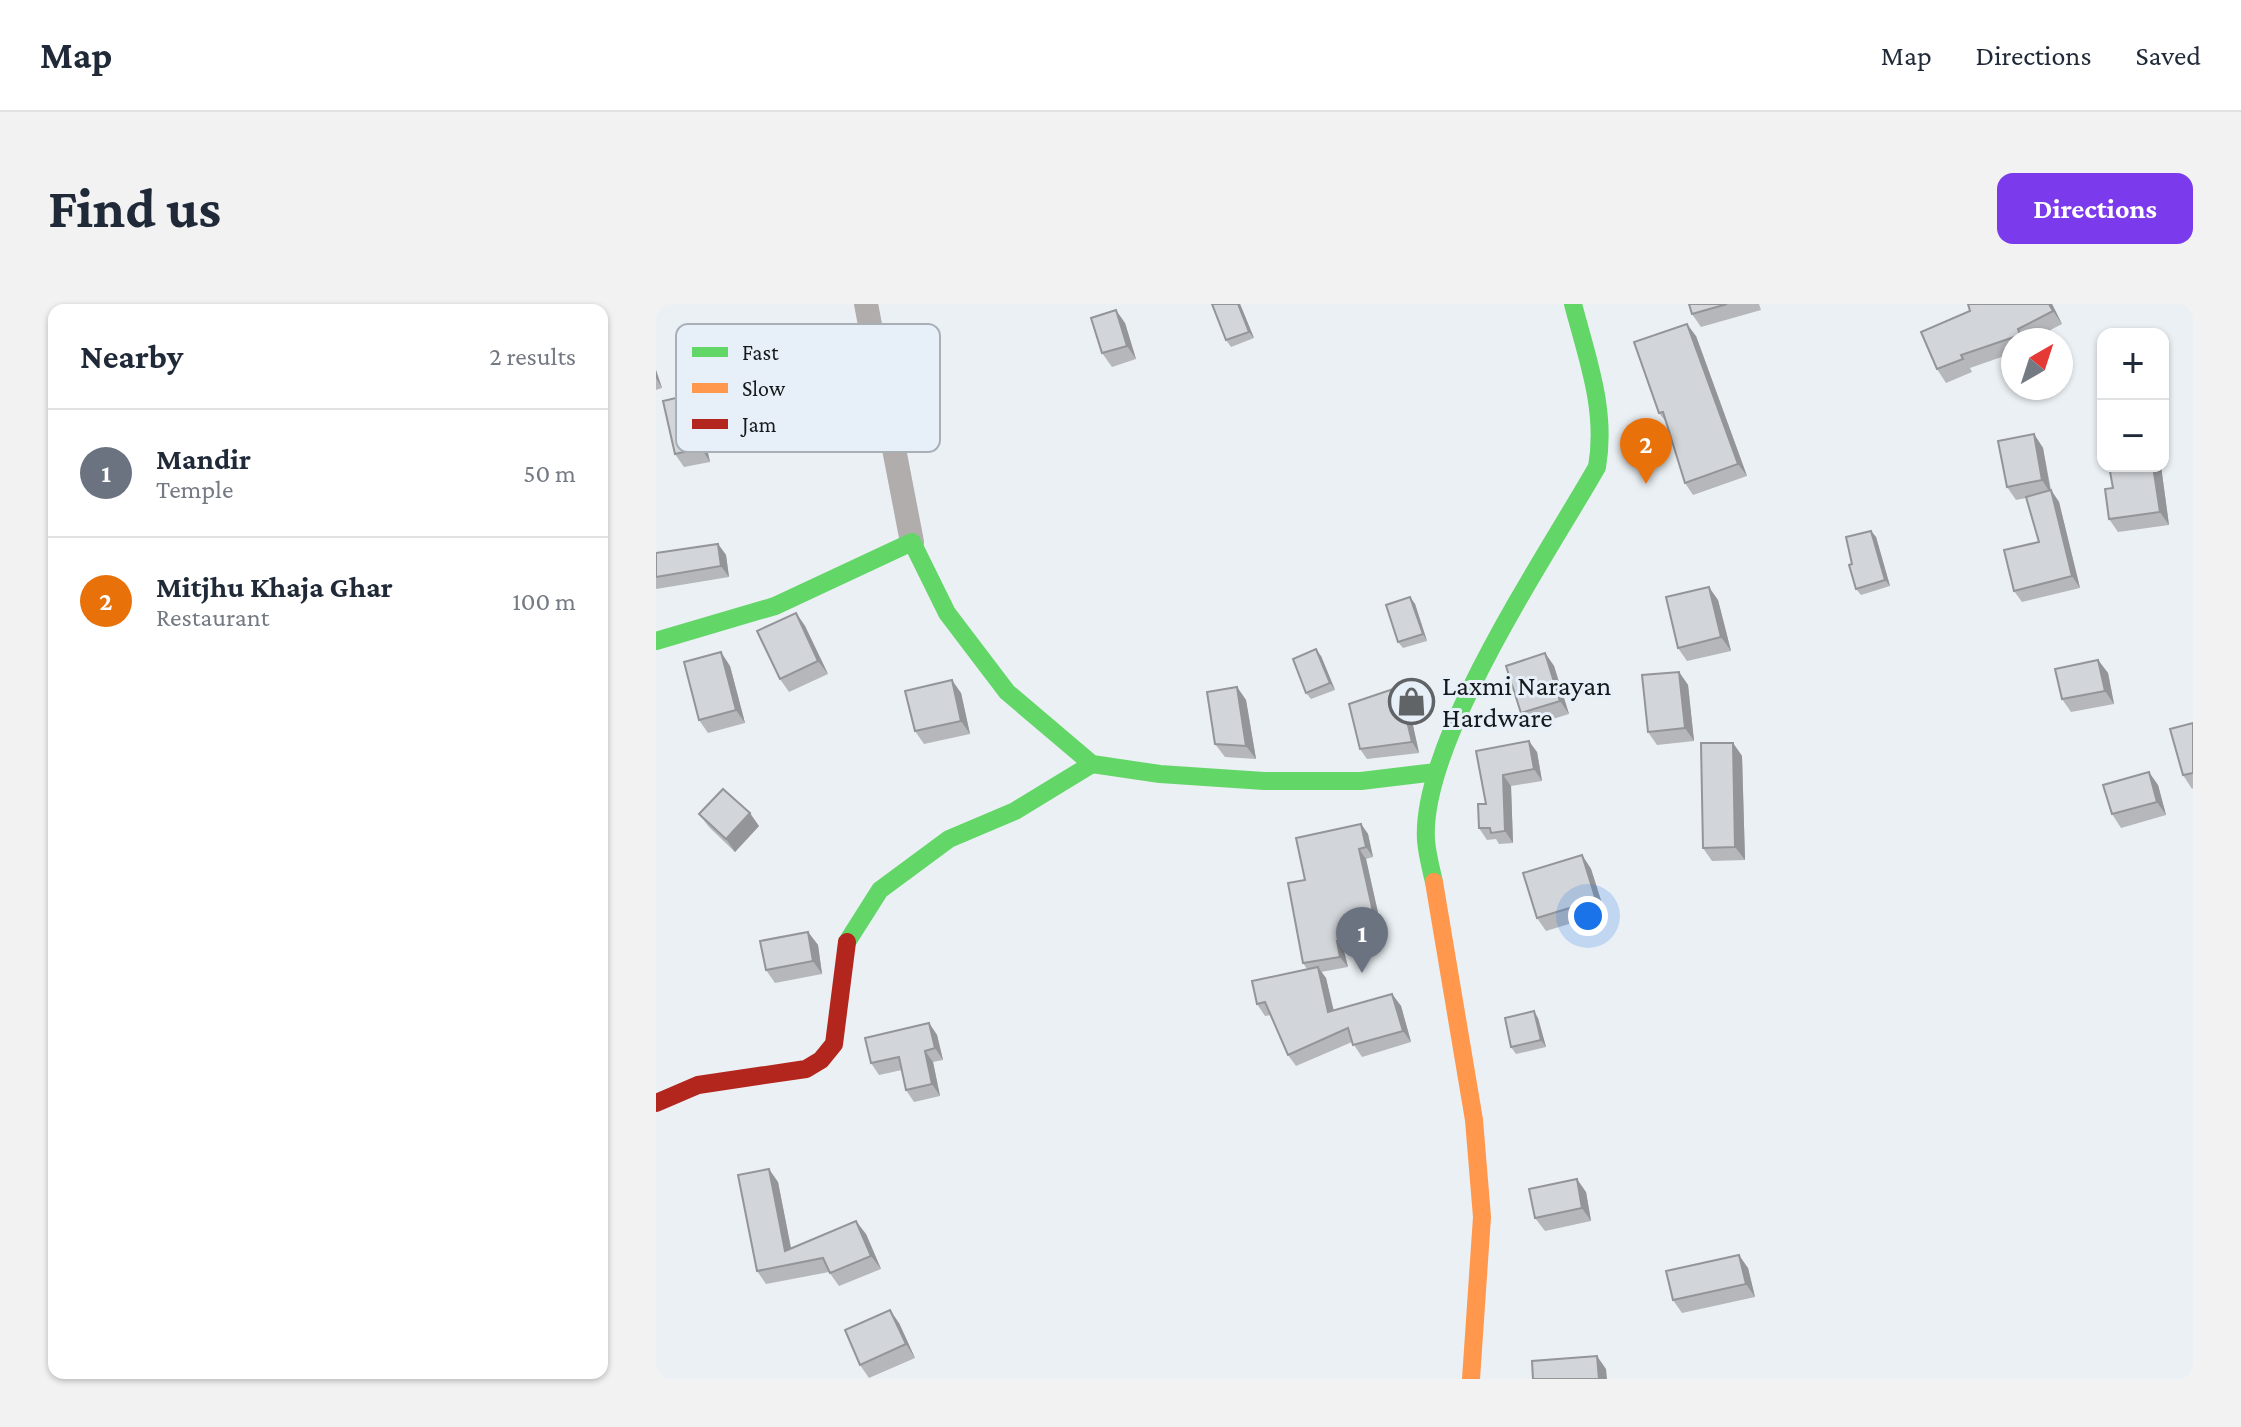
<!DOCTYPE html>
<html lang="en">
<head>
<meta charset="utf-8">
<style>
	body { margin:0; font-family:"Crimson Pro",serif; background:#f2f2f3; color:#1f2937 }
	.controls { position:absolute; right:24px; top:24px; display:grid; overflow:hidden; border-radius:16px; box-shadow:0 2px 6px #0004 }
	.controls button { width:72px; height:72px; display:grid; place-items:center; padding:0; border:0; border-bottom:2px solid #e0e1e3; background:#fff; color:#1f2937; font:40px sans-serif }
	.compass { position:absolute; left:1345px; top:24px; width:72px; height:72px; border-radius:50%; background:#fff; box-shadow:0 2px 6px #0004; rotate:39deg }
	.you { position:absolute; left:932px; top:612px; width:28px; height:28px; margin:-20px; border:6px solid #fff; border-radius:50%; background:#1a73e8; box-shadow:0 0 0 12px #1a73e833 }
	.badge { display:grid; place-items:center; width:52px; height:52px; border-radius:50%; background:#7c3aed; color:#fff; font-size:26px; font-weight:700 }
	.pin { position:absolute; translate:-50% -66px; filter:drop-shadow(0 2px 4px #0008) }
	.pin::after { content:''; position:absolute; top:42px; width:28px; height:24px; background:inherit; clip-path:polygon(0 0,100% 0,50% 100%) }
	.list { margin:0; padding:0; list-style:none }
	h2 { display:flex; justify-content:space-between; align-items:center; height:104px; margin:0; padding:0 32px; font-size:34px }
	h2 small { font-size:26px; font-weight:400; color:#747a83 }
	.list li { display:grid; grid-template-columns:52px 1fr auto; gap:24px; align-items:center; box-sizing:border-box; height:128px; padding:0 32px; border-top:2px solid #e0e1e3 }
	.list b { display:block; font-size:30px; white-space:nowrap }
	.list p { margin:0; font-size:26px; white-space:nowrap; color:#747a83 }
	.list em { font-size:26px; font-style:normal; color:#747a83 }
	.map { position:relative; flex:none; width:1537px; height:1075px; overflow:hidden; border-radius:16px }
	header { display:flex; align-items:center; gap:48px; box-sizing:border-box; height:112px; padding:0 40px; background:#fff; border-bottom:2px solid #e0e1e3 }
	header strong { font-size:38px }
	nav { display:flex; gap:44px; margin-inline-start:auto; font-size:28px }
	.intro { display:flex; align-items:center; justify-content:space-between; box-sizing:border-box; height:192px; padding:0 48px }
	h1 { margin:0; font-size:56px }
	.button { padding:20px 36px; border-radius:16px; background:#7c3aed; color:#fff; font-size:28px; font-weight:700 }
	main { display:flex; gap:48px; padding:0 48px }
	aside { flex:1; background:#fff; border-radius:16px; box-shadow:0 2px 6px #0004 }
	.map>svg:first-child { display:block }
	.lines { fill:none; stroke-linecap:round; stroke-linejoin:round }
	.street { stroke:#b2adad; stroke-width:24 }
	.fast { stroke:#63d668; stroke-width:18 }
	.slow { stroke:#ff974d; stroke-width:18 }
	.jam { stroke:#b3261e; stroke-width:18 }
	.wall { fill:#b5b7bb }
	.shaded-wall { fill:#939598 }
	.building { fill:#d2d5d9; stroke:#939598; stroke-width:2 }
	.labels { text-anchor:middle; dominant-baseline:central; stroke-width:6; stroke-linejoin:round; paint-order:stroke }
	.poi-label { font-size:28px; fill:#16191b; stroke:#e7f0f8; text-anchor:start }
	.key { fill:#e7f0f8; stroke:#a8b0b6; stroke-width:2 }
	.key-label { font-size:22px; fill:#16191b }
</style>
</head>
<body>
<header>
<strong>Map</strong>
<nav><a>Map</a><a>Directions</a><a>Saved</a></nav>
</header>
<div class="intro"><h1>Find us</h1><a class="button">Directions</a></div>
<main>
<aside>
<h2>Nearby<small>2 results</small></h2>
<ul class="list">
<li><span class="badge" style="background:#6b7280">1</span><div><b>Mandir</b><p>Temple</p></div><em>50 m</em></li>
<li><span class="badge" style="background:#e8710a">2</span><div><b>Mitjhu Khaja Ghar</b><p>Restaurant</p></div><em>100 m</em></li>
</ul>
</aside>
<div class="map">
<svg width="1537" height="1075" viewBox="0 0 1537 1075">
	<rect width="100%" height="100%" fill="#ebf0f4"/>
	<g class="lines">
		<!-- street -->
		<polyline class="street" points="210,0 256,238"/>
		<!-- fast -->
		<g class="fast">
			<polyline points="0,337 119,302 256,238 291,309 351,388 436,460 504,470 608,477 705,477 780,468"/>
			<path d="M 778,578 C 775,565 771,550 770,536 C 764,438 891,251 941,163 C 951,106 931,54 917,0"/>
			<polyline points="191,638 224,586 293,535 359,507 436,460"/>
		</g>
		<!-- slow -->
		<polyline class="slow" points="778,578 818,816 826,913 815,1075"/>
		<!-- jam -->
		<polyline class="jam" points="0,799 42,781 150,765 165,756 178,740 191,638"/>
	</g>
	<!-- wall -->
	<g class="wall">
		<polygon points="556,0 584,0 598,34 575,43 570,36"/>
		<polygon points="1033,0 1103,0 1105,6 1045,23 1036,10"/>
		<polygon points="1312,0 1396,0 1406,20 1375,36 1357,36 1357,49 1314,64 1316,68 1290,79 1281,65 1314,7"/>
		<polygon points="469,19 480,55 456,63 446,49"/>
		<polygon points="1040,32 1091,172 1037,191 1029,179 1010,118 1003,109"/>
		<polygon points="0,66 6,84 0,86"/>
		<polygon points="42,105 54,158 28,163 19,150"/>
		<polygon points="1378,130 1387,144 1395,186 1403,198 1424,284 1366,298 1358,287 1383,238 1370,194 1360,196 1351,183"/>
		<polygon points="1453,162 1505,162 1513,221 1462,228 1453,215 1457,184"/>
		<polygon points="1215,227 1220,233 1234,282 1205,291 1200,285 1196,260"/>
		<polygon points="62,240 70,251 73,273 0,285 0,249"/>
		<polygon points="754,293 759,300 771,337 747,344 742,338"/>
		<polygon points="1062,296 1075,347 1031,357 1022,344"/>
		<polygon points="140,309 149,322 172,370 133,388 124,375"/>
		<polygon points="889,349 898,362 913,410 874,422 865,409"/>
		<polygon points="665,352 679,386 655,395 650,389"/>
		<polygon points="1442,356 1452,369 1458,400 1415,408 1406,395"/>
		<polygon points="74,362 89,419 52,429 43,416"/>
		<polygon points="1023,368 1032,381 1038,437 1001,441 992,428"/>
		<polygon points="581,383 590,396 600,455 569,453 559,440"/>
		<polygon points="743,383 751,394 763,449 711,455 704,445"/>
		<polygon points="305,389 314,430 268,440 259,427"/>
		<polygon points="1537,419 1537,484 1536,485 1527,471"/>
		<polygon points="1077,439 1086,452 1089,556 1056,557 1047,544"/>
		<polygon points="820,447 881,448 886,477 855,482 857,539 843,540 840,535 831,536 823,524 830,500"/>
		<polygon points="1502,481 1510,511 1465,524 1456,510"/>
		<polygon points="43,510 103,522 79,548 53,523"/>
		<polygon points="705,520 712,530 717,553 710,555 729,640 688,647 692,663 665,668 670,674 677,707 736,690 745,702 755,738 706,753 696,738 640,762 632,751 615,711 609,712 601,700 651,665 647,659 649,576"/>
		<polygon points="926,551 935,565 949,609 890,627 881,614"/>
		<polygon points="152,628 162,641 166,670 119,679 110,666"/>
		<polygon points="882,714 890,743 860,750 855,743"/>
		<polygon points="273,719 281,731 287,756 277,758 284,792 258,798 250,786 246,766 223,771 215,759"/>
		<polygon points="122,878 135,944 210,930 225,965 183,982 173,968 110,980 101,967"/>
		<polygon points="930,888 935,917 889,927 879,914"/>
		<polygon points="1092,964 1099,993 1026,1009 1017,996"/>
		<polygon points="243,1019 259,1054 213,1074 204,1061"/>
	</g>
	<!-- shaded-wall -->
	<g class="shaded-wall">
		<polygon points="582,0 584,0 598,34 593,28"/>
		<polygon points="1393,0 1396,0 1406,20 1397,7"/>
		<polygon points="460,6 469,19 480,55 471,42"/>
		<polygon points="1031,20 1040,32 1091,172 1082,160"/>
		<polygon points="0,66 6,84 0,74"/>
		<polygon points="33,91 42,105 54,158 45,144"/>
		<polygon points="1378,130 1387,144 1395,190 1386,176"/>
		<polygon points="1497,162 1505,162 1513,221 1504,208"/>
		<polygon points="1395,186 1403,198 1424,284 1416,272"/>
		<polygon points="1215,227 1220,233 1234,282 1229,276"/>
		<polygon points="62,240 70,251 73,273 65,262"/>
		<polygon points="1053,283 1062,296 1075,347 1065,333"/>
		<polygon points="754,293 759,300 771,337 767,330"/>
		<polygon points="140,309 149,322 172,370 162,357"/>
		<polygon points="660,345 665,352 679,386 674,379"/>
		<polygon points="65,348 74,362 89,419 80,406"/>
		<polygon points="889,349 898,362 913,410 904,397"/>
		<polygon points="1442,356 1452,369 1458,400 1449,387"/>
		<polygon points="1023,368 1032,381 1038,437 1029,424"/>
		<polygon points="296,376 305,389 314,430 305,417"/>
		<polygon points="581,383 590,396 600,455 590,442"/>
		<polygon points="743,383 751,394 763,449 756,438"/>
		<polygon points="873,437 881,448 886,477 878,465"/>
		<polygon points="1077,439 1086,452 1089,556 1079,543"/>
		<polygon points="1493,468 1502,481 1510,511 1501,498"/>
		<polygon points="847,471 855,482 857,539 849,527"/>
		<polygon points="94,509 103,522 79,548 70,535"/>
		<polygon points="705,520 712,530 717,553 710,543"/>
		<polygon points="703,545 710,555 729,640 722,630"/>
		<polygon points="926,551 935,565 949,609 940,596"/>
		<polygon points="152,628 162,641 166,670 157,657"/>
		<polygon points="681,637 688,647 692,663 684,653"/>
		<polygon points="662,663 670,674 681,720 672,708"/>
		<polygon points="736,690 745,702 755,738 747,727"/>
		<polygon points="878,707 882,714 890,743 885,736"/>
		<polygon points="273,719 281,731 287,756 279,744"/>
		<polygon points="269,747 277,758 284,792 276,780"/>
		<polygon points="113,865 122,878 138,960 129,947"/>
		<polygon points="921,875 930,888 935,917 926,904"/>
		<polygon points="200,917 210,930 225,965 215,952"/>
		<polygon points="1083,951 1092,964 1099,993 1090,980"/>
		<polygon points="234,1006 243,1019 259,1054 250,1040"/>
		<polygon points="941,1052 950,1065 951,1075 943,1075"/>
	</g>
	<!-- building -->
	<g class="building">
		<polygon points="556,0 582,0 593,28 570,36"/>
		<polygon points="1033,0 1071,0 1036,10"/>
		<polygon points="1312,0 1393,0 1397,7 1362,25 1364,31 1305,51 1307,55 1281,65 1265,28 1314,7"/>
		<polygon points="460,6 471,42 446,49 435,14"/>
		<polygon points="1031,20 1082,160 1029,179 1007,108 1003,109 978,38"/>
		<polygon points="33,91 45,144 19,150 7,97"/>
		<polygon points="1378,130 1386,176 1351,183 1342,137"/>
		<polygon points="1453,162 1497,162 1504,208 1453,215 1449,185 1457,184"/>
		<polygon points="1395,186 1416,272 1358,287 1348,246 1383,238 1370,193"/>
		<polygon points="1215,227 1229,276 1200,285 1193,261 1196,260 1190,233"/>
		<polygon points="62,240 65,262 0,273 0,249"/>
		<polygon points="1053,283 1065,333 1022,344 1010,293"/>
		<polygon points="754,293 767,330 742,338 730,301"/>
		<polygon points="140,309 162,357 124,375 101,327"/>
		<polygon points="660,345 674,379 650,389 637,355"/>
		<polygon points="65,348 80,406 43,416 28,358"/>
		<polygon points="889,349 904,397 865,409 850,362"/>
		<polygon points="1442,356 1449,387 1406,395 1399,365"/>
		<polygon points="1023,368 1029,424 992,428 986,371"/>
		<polygon points="296,376 305,417 259,427 249,387"/>
		<polygon points="581,383 590,442 559,440 551,388"/>
		<polygon points="743,383 756,438 704,445 693,400"/>
		<polygon points="1537,419 1537,469 1527,471 1514,425"/>
		<polygon points="873,437 878,465 847,471 849,527 835,529 834,524 823,524 822,500 830,500 820,447"/>
		<polygon points="1045,439 1077,439 1079,543 1047,544"/>
		<polygon points="1493,468 1501,498 1456,510 1447,481"/>
		<polygon points="67,485 94,509 70,535 43,510"/>
		<polygon points="705,520 710,543 703,545 722,630 681,637 684,653 647,659 632,579 649,576 640,534"/>
		<polygon points="926,551 940,596 881,614 867,569"/>
		<polygon points="152,628 157,657 110,666 104,637"/>
		<polygon points="662,663 672,708 736,690 747,727 697,741 692,724 632,751 609,698 601,700 596,677"/>
		<polygon points="878,707 885,736 855,743 849,714"/>
		<polygon points="273,719 279,744 269,747 276,780 250,786 243,753 215,759 209,734"/>
		<polygon points="113,865 129,947 200,917 215,952 174,969 167,954 101,967 82,871"/>
		<polygon points="921,875 926,904 879,914 873,885"/>
		<polygon points="1083,951 1090,980 1017,996 1010,967"/>
		<polygon points="234,1006 250,1040 204,1061 189,1026"/>
		<polygon points="941,1052 943,1075 877,1075 876,1057"/>
	</g>
	<!-- icons -->
	<defs>
		<symbol id="shop-ring" viewBox="-11 -11 22 22"><circle r="9.5" fill="#e7f0f8" stroke="#616467" stroke-width="1.5"/><path d="M-5-2.5h2.3a2.7 3.5 0 0 1 5.4 0H5L5.5 6h-11ZM-1.5-2.5h3a1.5 2.3 0 0 0-3 0Z" fill="#616467"/></symbol>
	</defs>
	<g fill-rule="evenodd">
		<use href="#shop-ring" x="730" y="372" width="51" height="51"/>
	</g>
	<g class="labels">
		<!-- poi labels -->
		<g class="poi-label">
			<text x="786" y="381">Laxmi Narayan<tspan x="786" dy="32">Hardware</tspan></text>
		</g>
	</g>
	<!-- legend -->
	<rect x="20" y="20" width="264" height="128" rx="12" class="key"/>
	<rect x="36" y="43" width="36" height="10" fill="#63d668"/>
	<rect x="36" y="79" width="36" height="10" fill="#ff974d"/>
	<rect x="36" y="115" width="36" height="10" fill="#b3261e"/>
	<g class="key-label">
		<text x="86" y="56">Fast</text>
		<text x="86" y="92">Slow</text>
		<text x="86" y="128">Jam</text>
	</g>
</svg>
<div class="controls">
<button>+</button>
<button>−</button>
</div>
<svg class="compass" viewBox="-18 -18 36 36"><path d="M0-13l5 13h-10z" fill="#e53935"/><path d="M0 13l5-13h-10z" fill="#747a83"/></svg>
<div class="you"></div>
<div class="pin badge" style="left:706px;top:669px;background:#6b7280">1</div>
<div class="pin badge" style="left:990px;top:180px;background:#e8710a">2</div>
</div>
</main>
</body>
</html>
